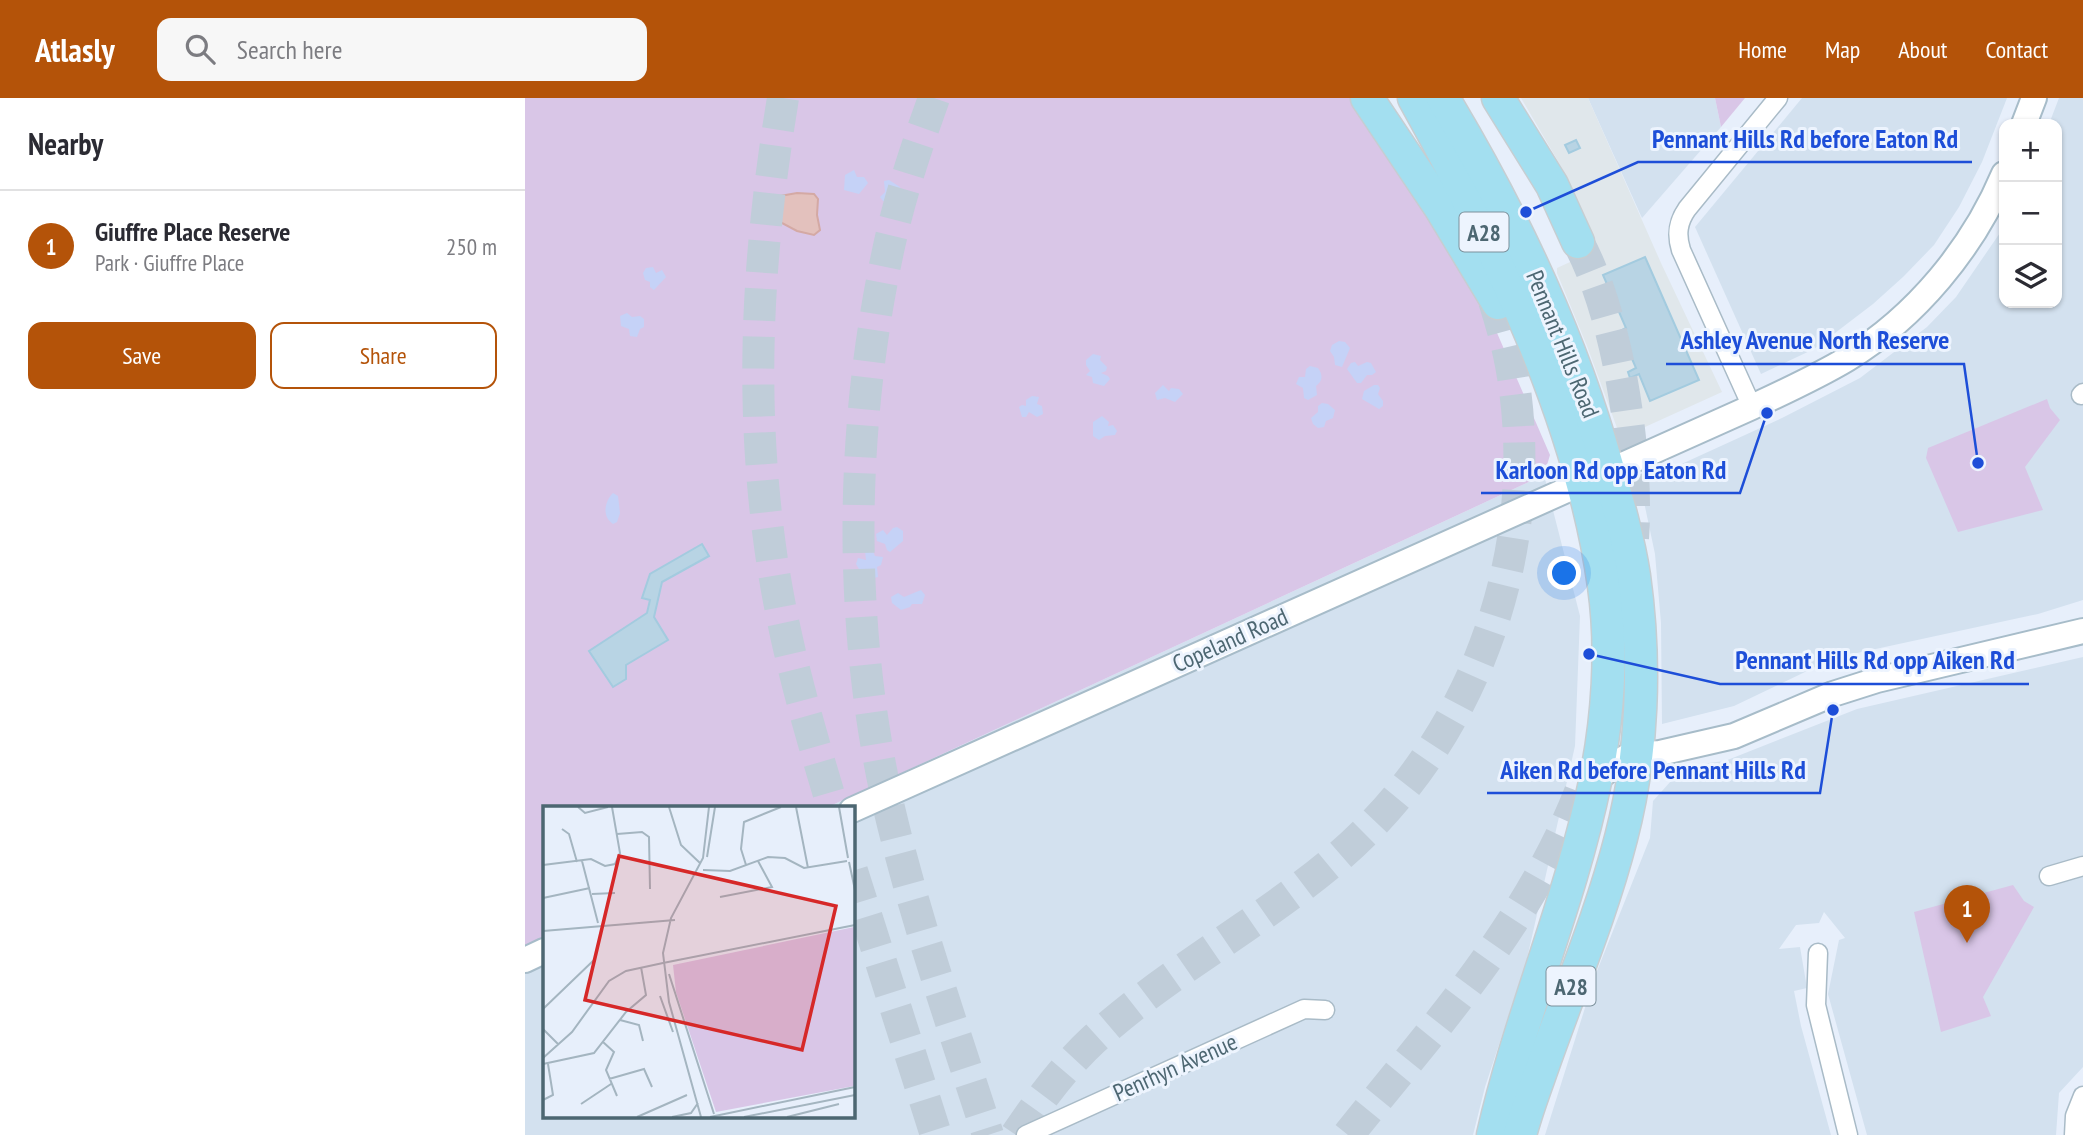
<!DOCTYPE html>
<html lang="en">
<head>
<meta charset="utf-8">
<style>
	body { margin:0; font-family:"PT Sans Narrow",sans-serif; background:#f7f7f7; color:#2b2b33 }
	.controls { position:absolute; right:21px; top:21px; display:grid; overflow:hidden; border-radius:14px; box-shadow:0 2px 5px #0004 }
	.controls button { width:63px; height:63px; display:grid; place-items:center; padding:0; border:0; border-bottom:2px solid #e1e1e2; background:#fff; color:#2b2b33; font:35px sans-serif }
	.you { position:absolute; left:1040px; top:476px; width:24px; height:24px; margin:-18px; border:5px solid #fff; border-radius:50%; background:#1a73e8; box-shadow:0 0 0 10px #1a73e833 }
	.badge { display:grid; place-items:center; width:46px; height:46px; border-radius:50%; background:#b45309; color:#fff; font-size:23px; font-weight:700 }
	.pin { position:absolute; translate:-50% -58px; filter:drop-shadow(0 2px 4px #0008) }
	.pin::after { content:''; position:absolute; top:37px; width:24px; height:21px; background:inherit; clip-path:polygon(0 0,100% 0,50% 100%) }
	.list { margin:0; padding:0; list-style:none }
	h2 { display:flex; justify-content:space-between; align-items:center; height:91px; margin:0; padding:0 28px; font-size:30px }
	h2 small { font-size:23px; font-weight:400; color:#7c7c81 }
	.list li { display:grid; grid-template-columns:46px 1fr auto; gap:21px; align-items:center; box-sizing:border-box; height:112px; padding:0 28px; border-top:2px solid #e1e1e2 }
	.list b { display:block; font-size:26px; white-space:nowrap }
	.list p { margin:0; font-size:23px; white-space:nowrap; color:#7c7c81 }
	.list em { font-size:23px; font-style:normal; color:#7c7c81 }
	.actions { display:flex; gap:14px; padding:21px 28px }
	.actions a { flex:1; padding:16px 0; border:2px solid #b45309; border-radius:14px; text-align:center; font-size:24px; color:#b45309 }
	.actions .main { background:#b45309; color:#fff }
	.icon { flex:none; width:38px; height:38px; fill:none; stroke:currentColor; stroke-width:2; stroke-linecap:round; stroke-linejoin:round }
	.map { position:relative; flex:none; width:1558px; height:1037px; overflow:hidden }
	header { display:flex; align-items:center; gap:42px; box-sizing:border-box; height:98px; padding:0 35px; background:#b45309; color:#fff }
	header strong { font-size:33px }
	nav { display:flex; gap:38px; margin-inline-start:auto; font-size:24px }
	.search { width:490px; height:63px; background:#f7f7f7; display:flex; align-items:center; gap:18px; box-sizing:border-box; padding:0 24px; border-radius:14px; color:#7c7c81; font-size:26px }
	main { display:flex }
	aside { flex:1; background:#fff }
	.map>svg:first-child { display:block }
	.residential { fill:#d3e1ef }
	.industrial { fill:#e0e7eb }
	.green { fill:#d9c6e7 }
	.sand { fill:#c5d2f7 }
	.water { fill:#e3c1bd; stroke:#d4a9a4; stroke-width:2 }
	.building { fill:#b8d4e4; stroke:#a3cbdf; stroke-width:2 }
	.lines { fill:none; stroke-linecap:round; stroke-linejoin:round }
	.highway-tunnel { stroke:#c0cdd9; stroke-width:32; stroke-dasharray:32 16; stroke-linecap:butt }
	.street-casing { stroke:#a9bbc7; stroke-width:21 }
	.secondary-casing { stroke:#a7bcc9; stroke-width:28 }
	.highway-casing { stroke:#c6ced2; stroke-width:35 }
	.street { stroke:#fff; stroke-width:18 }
	.secondary { stroke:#fff; stroke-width:24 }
	.highway { stroke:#a3dff0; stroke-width:32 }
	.labels { text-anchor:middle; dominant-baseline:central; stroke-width:6; stroke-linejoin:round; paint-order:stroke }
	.shield { fill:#edf4fe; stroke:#7d919c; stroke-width:2 }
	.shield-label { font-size:23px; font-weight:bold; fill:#4d6772 }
	.street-label { font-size:24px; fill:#4d6772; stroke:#edf4fe }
	.inset-road { fill:none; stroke:#a4b5c0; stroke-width:2 }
	.view { fill:#d62828; fill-opacity:0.15; stroke:#d62828; stroke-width:3.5 }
	.inset-edge { fill:none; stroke:#4d6772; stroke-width:3.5 }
	.leader { fill:none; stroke:#1d4ed8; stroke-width:2.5 }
	.callout-dot { fill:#1d4ed8; stroke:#edf4fe; stroke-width:2.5 }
	.callout-label { font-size:26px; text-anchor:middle; font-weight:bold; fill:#1d4ed8; stroke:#edf4fe; stroke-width:6; stroke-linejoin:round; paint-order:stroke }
</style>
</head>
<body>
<header>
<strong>Atlasly</strong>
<div class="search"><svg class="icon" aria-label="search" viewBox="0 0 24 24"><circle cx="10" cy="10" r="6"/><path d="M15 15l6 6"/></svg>Search here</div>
<nav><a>Home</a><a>Map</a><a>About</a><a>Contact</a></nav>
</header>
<main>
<aside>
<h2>Nearby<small></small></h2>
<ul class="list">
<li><span class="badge">1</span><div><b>Giuffre Place Reserve</b><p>Park · Giuffre Place</p></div><em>250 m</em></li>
</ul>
<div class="actions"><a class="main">Save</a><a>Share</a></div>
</aside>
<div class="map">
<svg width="1558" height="1037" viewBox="0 0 1558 1037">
	<rect width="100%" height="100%" fill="#e7effb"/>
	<!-- residential -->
	<g class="residential">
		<polygon points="1063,0 1190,0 1196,29 1117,120"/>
		<polygon points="1277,0 1482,0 1457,64 1434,109 1409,147 1378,179 1348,206 1289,251 1236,276 1170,129"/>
		<polygon points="1534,0 1558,0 1558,502 1513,516 1309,560 1209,608 1137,626 1136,525 1130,456 1115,385 1257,320 1335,280 1402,229 1431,199 1479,129 1479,205 1532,205 1532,26 1524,26"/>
		<polygon points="1019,377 1055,518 1050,648 1001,865 960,989 948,1037 0,1037 0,849 19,840 19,1018 327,1018 327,710 301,710"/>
		<polygon points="1558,559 1558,969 1534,995 1531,1037 1342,1037 1303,896 1314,842 1320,840 1299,814 1294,825 1271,827 1254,851 1275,849 1282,890 1269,893 1276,928 1306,1037 1020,1037 1070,878 1125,740 1128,703 1146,683 1175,666 1200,663 1332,611"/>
	</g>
	<!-- industrial -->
	<polygon class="industrial" points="996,0 1063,0 1136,165 1197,294 1098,339 1095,338 1062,248 1032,175 1032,170 1056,159 1068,151 1070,143 1037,70"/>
	<!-- green -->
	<g class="green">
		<polygon points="0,0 825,0 956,198 1025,357 1019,377 301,710 19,710 19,840 0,849"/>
		<polygon points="1190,0 1220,0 1196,29"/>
		<polygon points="1522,301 1525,310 1535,322 1500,369 1518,412 1433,434 1401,360 1403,350"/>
		<polygon points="1488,787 1499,803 1509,809 1458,899 1466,918 1416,934 1389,814"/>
	</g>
	<!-- sand -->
	<g class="sand">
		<polygon points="329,72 332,79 339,79 343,85 334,96 319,92 320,77"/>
		<polygon points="364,82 375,89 374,94 379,98 378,103 383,106 384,111 375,113 368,105 358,103 355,99 360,94 359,83"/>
		<polygon points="128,169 131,175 137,172 141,179 129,192 125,189 125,184 120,182 118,175 121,170"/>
		<polygon points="102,215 107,219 115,218 119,221 119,229 115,231 112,239 105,238 104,231 96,228 95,218"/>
		<polygon points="814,243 820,244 825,250 817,269 810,267 809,259 805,253 807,247"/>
		<polygon points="568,256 576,258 575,262 582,269 581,273 576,275 583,278 585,281 579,288 568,285 567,279 561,277 565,273 561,267 561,262"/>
		<polygon points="830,264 833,268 842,264 846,265 851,274 847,277 842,277 836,285 832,285 822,271 826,265"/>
		<path d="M 785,268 L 793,270 C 798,277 798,283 791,288 L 792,297 L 783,302 L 779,300 L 778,290 L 771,286 L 774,279 L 780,279 L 781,271 Z"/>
		<polygon points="638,287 644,293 646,290 654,291 658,296 650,304 640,300 632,302 630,295"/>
		<polygon points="849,287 853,287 855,290 853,296 858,303 858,308 854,311 837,301 839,293"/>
		<polygon points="507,298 514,299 512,306 517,308 518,316 512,319 504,314 501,319 497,319 494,309 497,307 501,308 501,302"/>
		<polygon points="797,305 803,306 810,312 808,320 801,323 799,329 793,330 788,326 786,320 793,314 793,308"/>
		<polygon points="577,318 584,324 583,328 588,327 592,333 590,337 580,338 574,342 568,338 568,324"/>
		<path d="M 88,395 L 93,398 L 95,415 L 92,424 L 88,426 C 77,419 79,404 88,395 Z"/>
		<polygon points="372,429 378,433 378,443 365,454 362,452 360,446 352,443 351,436 358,432 362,437 368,430"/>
		<polygon points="343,451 348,453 350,458 358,459 356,467 352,469 353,479 345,481 341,473 334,471 331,466 333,460 341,462 340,453"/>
		<polygon points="396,492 400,497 397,506 387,506 385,509 376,512 367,505 366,499 373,495 379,499"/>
	</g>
	<!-- water -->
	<polygon class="water" points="272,95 289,96 293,101 292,117 295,132 289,137 272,133 238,115 238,107 255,98"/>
	<!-- building -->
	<g class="building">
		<polygon points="1051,42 1055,50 1044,55 1040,47"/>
		<polygon points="1120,159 1174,282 1125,303 1114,276 1105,280 1103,274 1111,270 1095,233 1101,230 1078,177"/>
		<polygon points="177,446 184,458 137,484 129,519 143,542 101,567 101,581 88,589 64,553 122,515 125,502 117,500 125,476"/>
	</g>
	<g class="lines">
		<!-- highway-tunnel -->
		<g class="highway-tunnel">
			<path d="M 258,0 C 233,151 224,296 245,448 C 257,537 282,624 308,710"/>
			<path d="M 409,0 C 391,50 374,101 363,153 C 324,335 323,529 364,710 C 390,821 428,929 463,1037"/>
			<path d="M 1053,144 C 1093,217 1114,357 1108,440"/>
			<polyline points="327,773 411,1037"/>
			<path d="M 491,1037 C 514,1003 538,970 568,942 C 641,875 729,829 805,766 C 949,647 1020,451 986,267 C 980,236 971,208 961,179"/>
			<path d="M 823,1037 C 914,924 1013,815 1062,675"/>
		</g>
		<defs>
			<g id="street">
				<polyline points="1556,297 1558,295"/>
				<path d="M 1227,309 L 1156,152 C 1151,136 1153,124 1162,111 L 1253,0"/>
				<polyline points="1524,778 1558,768"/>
				<polyline points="1293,855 1291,907 1323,1037"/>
				<polyline points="501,1037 779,911 800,912"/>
				<polyline points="1549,1037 1550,1018 1558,998"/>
			</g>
			<g id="secondary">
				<polyline points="1499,26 1509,0"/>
				<polyline points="1070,683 1091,665 1103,658 1135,655 1209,638 1308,596 1352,582 1558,533"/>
				<path d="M 327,712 L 1227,309 C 1259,294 1292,279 1322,261 C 1391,219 1448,150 1479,76"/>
				<polyline points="0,862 19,853"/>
			</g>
			<g id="highway">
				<polyline points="842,0 915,109 973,205"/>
				<path d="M 889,0 C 970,146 1056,321 1079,488 C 1088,551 1083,622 1070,684 C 1045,805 995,918 968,1037"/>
				<path d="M 918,0 C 983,108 1039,224 1075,344 C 1088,389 1102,432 1109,478 C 1121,564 1118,656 1096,740 C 1077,814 1047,886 1021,959 C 1012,985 1002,1010 995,1037"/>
				<polyline points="973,0 1027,87 1053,144"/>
			</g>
		</defs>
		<!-- street casing -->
		<use href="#street" class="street-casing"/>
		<!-- secondary casing -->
		<use href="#secondary" class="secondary-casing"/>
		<!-- highway casing -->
		<use href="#highway" class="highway-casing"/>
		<!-- street -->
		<use href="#street" class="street"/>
		<!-- secondary -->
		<use href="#secondary" class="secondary"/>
		<!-- highway -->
		<use href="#highway" class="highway"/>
	</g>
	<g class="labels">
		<!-- shield labels -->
		<g class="shield">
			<rect x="934.5" y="114.5" width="49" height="39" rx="5"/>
			<rect x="1021.5" y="868.5" width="49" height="39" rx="5"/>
		</g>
		<g class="shield-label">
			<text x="959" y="134">A28</text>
			<text x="1046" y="888">A28</text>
		</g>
		<!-- street labels -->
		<g class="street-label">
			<text transform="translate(1038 246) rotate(68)">Pennant Hills Road</text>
			<text transform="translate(705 542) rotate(-24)">Copeland Road</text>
			<text transform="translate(650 969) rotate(-24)">Penrhyn Avenue</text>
		</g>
	</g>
	<!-- overview -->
	<g transform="translate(18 708)">
		<rect width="312" height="312" fill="#e7effb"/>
		<path d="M 311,121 L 311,280 L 173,306 L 133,186 L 130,159 Z" fill="#d9c6e7"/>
		<path class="inset-road" d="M 35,1 L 42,7 L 65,1M 126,1 L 138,39 L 157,57M 253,1 L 265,62M 296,1 L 305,52M 19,23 L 26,28 L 34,56M 74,28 L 99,26 L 106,31 L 107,83M 164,51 L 172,1M 39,55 L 55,117M 306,56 L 312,84M 0,59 L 48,53 L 62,60 L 72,58 L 77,47 L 69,1M 203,59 L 198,43 L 201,16 L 238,1M 160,64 L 187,65 L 225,51 L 242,52 L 261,62 L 304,55M 49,88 L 72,87M 177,91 L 229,81 L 215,55M 0,92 L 47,82M 0,125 L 132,114M 120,157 L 312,119M 126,168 L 171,308M 117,190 L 130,226M 0,203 L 52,153M 77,214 L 96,219 L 100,235M 0,223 L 15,238M 60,236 L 71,246 L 63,264 L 74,290M 0,252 L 29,226 L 66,175 L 83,165 L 120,157M 0,258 L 51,247 L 83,206 L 103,189 L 98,161M 66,273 L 101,263 L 109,281M 0,294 L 10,289 L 5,258M 38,298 L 68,278M 94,311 L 144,289M 129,311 L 148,307 L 155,297M 158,311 L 126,196 L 120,147 L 128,112 L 160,52 L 166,1M 167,311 L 312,281M 201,311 L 312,289M 244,311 L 296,298"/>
		<path class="view" d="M 76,50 L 293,100 L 259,244 L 42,194 Z"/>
		<rect width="312" height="312" class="inset-edge"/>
	</g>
	<!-- callouts -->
	<path class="leader" d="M1001 114L1113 64H1447M1453 365L1439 266H1141M1242 315L1215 395H956M1064 556L1195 586H1504M1308 612L1295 695H962"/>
	<g class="callout-dot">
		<circle cx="1001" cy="114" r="7"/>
		<circle cx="1453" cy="365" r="7"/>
		<circle cx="1242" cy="315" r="7"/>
		<circle cx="1064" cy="556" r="7"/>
		<circle cx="1308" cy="612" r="7"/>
	</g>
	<g class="callout-label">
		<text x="1280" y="50">Pennant Hills Rd before Eaton Rd</text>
		<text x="1290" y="251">Ashley Avenue North Reserve</text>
		<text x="1086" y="381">Karloon Rd opp Eaton Rd</text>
		<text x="1350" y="571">Pennant Hills Rd opp Aiken Rd</text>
		<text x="1128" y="681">Aiken Rd before Pennant Hills Rd</text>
	</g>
</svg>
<div class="controls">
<button>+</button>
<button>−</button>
<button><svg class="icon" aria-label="layers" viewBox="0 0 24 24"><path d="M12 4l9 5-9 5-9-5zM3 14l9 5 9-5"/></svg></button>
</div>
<div class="you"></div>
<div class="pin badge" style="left:1442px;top:845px">1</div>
</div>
</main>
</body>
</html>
